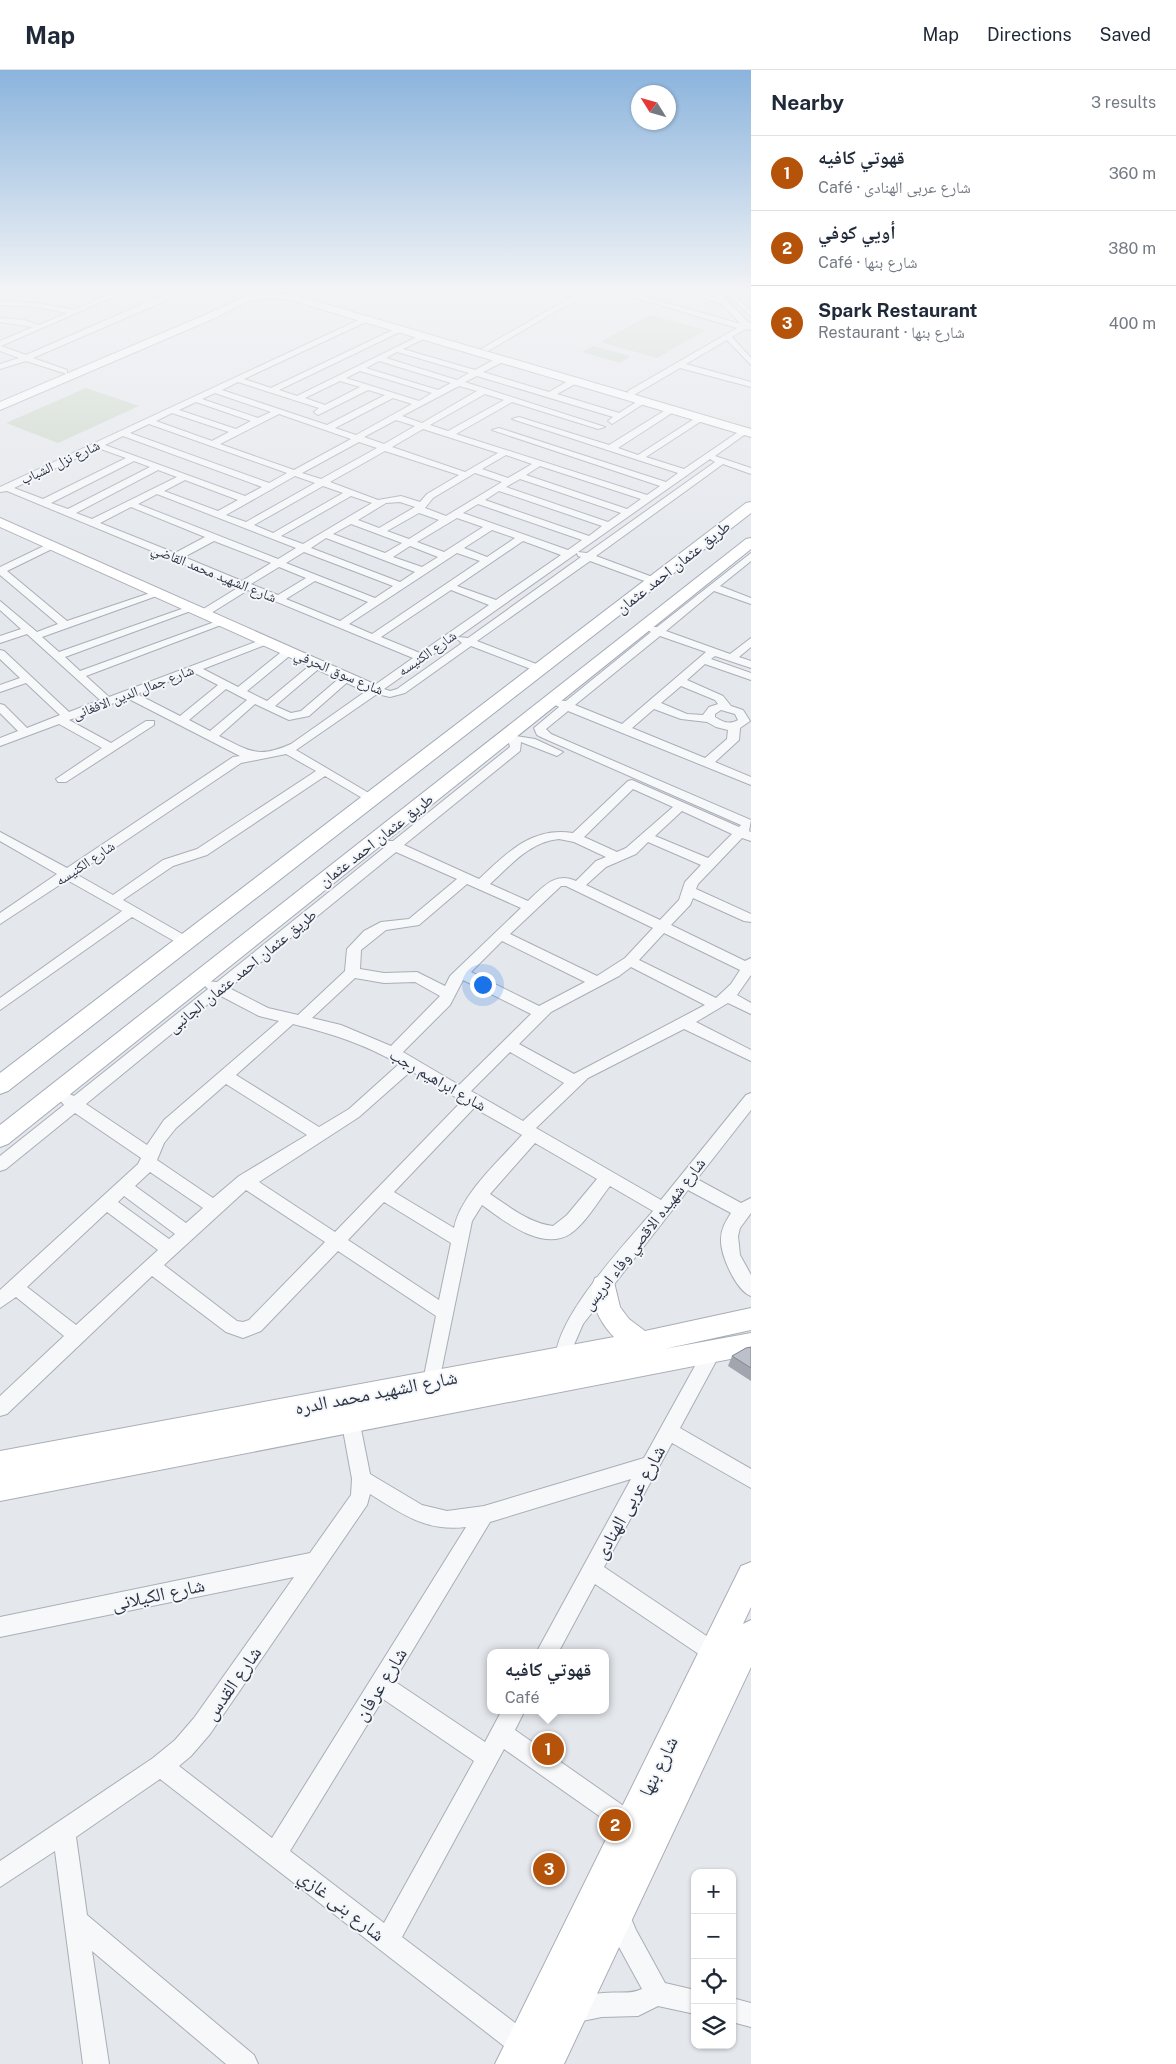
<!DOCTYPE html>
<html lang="en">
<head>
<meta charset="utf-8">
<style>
	body { margin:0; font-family:"Public Sans","Noto Naskh Arabic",sans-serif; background:#f2f2f3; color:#1f2937 }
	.controls { position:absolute; right:15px; bottom:15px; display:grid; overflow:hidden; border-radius:10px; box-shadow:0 1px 4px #0004 }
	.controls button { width:45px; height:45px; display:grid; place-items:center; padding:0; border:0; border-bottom:1px solid #e0e1e3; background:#fff; color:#1f2937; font:25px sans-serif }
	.compass { position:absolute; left:631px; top:15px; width:45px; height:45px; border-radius:50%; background:#fff; box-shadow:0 1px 4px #0004; rotate:307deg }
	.you { position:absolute; left:482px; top:914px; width:18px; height:18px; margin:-12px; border:4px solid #fff; border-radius:50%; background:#1a73e8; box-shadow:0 0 0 8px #1a73e833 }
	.badge { display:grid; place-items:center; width:32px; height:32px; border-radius:50%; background:#b45309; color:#fff; font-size:16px; font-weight:700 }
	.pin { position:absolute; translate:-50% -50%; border:2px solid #fff; box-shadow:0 1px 5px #0006 }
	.popup { position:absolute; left:487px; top:1579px; width:122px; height:65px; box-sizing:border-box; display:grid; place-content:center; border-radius:10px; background:#fff; filter:drop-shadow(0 1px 4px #0005); font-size:16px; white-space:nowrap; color:#747a83 }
	.popup b { font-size:19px; color:#1f2937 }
	.popup::after { content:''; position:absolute; left:50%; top:100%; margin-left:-10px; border:10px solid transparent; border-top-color:#fff }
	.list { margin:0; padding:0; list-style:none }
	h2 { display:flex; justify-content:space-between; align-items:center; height:65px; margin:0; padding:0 20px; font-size:21px }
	h2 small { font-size:16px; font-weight:400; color:#747a83 }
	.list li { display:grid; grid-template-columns:32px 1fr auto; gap:15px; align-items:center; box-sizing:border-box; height:75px; padding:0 20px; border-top:1px solid #e0e1e3 }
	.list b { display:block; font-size:19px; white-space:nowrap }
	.list p { margin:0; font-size:16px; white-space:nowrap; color:#747a83 }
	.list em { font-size:16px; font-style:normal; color:#747a83 }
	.icon { flex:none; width:28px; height:28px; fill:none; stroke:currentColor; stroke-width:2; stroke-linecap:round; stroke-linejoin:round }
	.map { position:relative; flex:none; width:751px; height:1994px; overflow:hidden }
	header { display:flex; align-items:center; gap:30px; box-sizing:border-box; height:70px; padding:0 25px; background:#fff; border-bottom:1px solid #e0e1e3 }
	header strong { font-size:24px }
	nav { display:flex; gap:28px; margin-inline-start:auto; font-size:18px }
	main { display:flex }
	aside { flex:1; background:#fff }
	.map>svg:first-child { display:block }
	.green { fill:#c9d6c5 }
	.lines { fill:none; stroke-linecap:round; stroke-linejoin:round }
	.street-casing { stroke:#a9aeb7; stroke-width:2 }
	.secondary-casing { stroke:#a9aeb7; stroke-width:2 }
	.primary-casing { stroke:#a3abb8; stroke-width:2 }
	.street { fill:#f7f8fa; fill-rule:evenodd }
	.secondary { fill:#fff; fill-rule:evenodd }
	.primary { fill:#fff; fill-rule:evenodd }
	.wall { fill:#a1a5ae }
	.building { fill:#bbc0ca; stroke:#83868d }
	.labels { text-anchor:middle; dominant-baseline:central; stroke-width:4; stroke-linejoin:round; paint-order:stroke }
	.far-street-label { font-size:14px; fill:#2b3445; stroke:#f4f6f9 }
	.street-label { font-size:16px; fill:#2b3445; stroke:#f4f6f9 }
	.near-street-label { font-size:19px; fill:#2b3445; stroke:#f4f6f9 }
</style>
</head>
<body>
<header>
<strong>Map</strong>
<nav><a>Map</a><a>Directions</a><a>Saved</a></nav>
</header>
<main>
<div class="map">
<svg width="751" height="1994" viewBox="0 0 751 1994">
	<rect width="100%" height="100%" fill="#e4e7ec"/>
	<!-- green -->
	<g class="green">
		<polygon points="650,245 651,245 706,260 657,288 600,272"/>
		<polygon points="593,276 631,286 620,293 582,282"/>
		<polygon points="86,318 139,336 58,373 6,353"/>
	</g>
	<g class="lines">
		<defs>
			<g id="street">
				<polygon points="117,221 127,221 1,276 26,285 159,227 169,221 177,221 165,231 33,288 67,300 67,304 26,291 0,299 0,294 19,288 0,281 0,271 33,257 0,252 0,248 24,250 39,255 67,243 37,237 0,235 0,231 37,233 74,240"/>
				<polygon points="582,221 591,221 488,281 481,279"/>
				<polygon points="613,221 625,221 741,254 722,234 682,221 694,221 716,228 711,221 718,221 749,253 751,253 751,260 746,259 732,267 751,288 751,295 727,270 686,294 751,312 751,317 680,298 634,325 628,325 628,321 737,258"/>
				<polygon points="724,221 731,221 751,241 751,247"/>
				<path d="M 365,247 L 368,247 L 368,251 L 244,309 L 271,318 L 399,257 L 403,259 L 402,261 L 279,320 L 297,326 L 423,264 L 427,266 L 426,268 L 403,279 L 475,300 L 499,287 L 505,287 L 505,291 L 483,302 L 549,322 L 571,309 L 577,309 L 577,313 L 557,324 L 619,343 L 641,329 L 648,331 L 612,354 L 608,351 L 613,347 L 477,306 L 465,312 L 605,357 L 598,359 L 512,332 L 456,364 L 647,425 L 660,416 L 492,360 L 499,358 L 666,412 L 678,403 L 512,349 L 519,347 L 609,375 L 672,336 L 676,339 L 675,341 L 618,378 L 638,385 L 700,345 L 704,348 L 703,350 L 646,387 L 684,399 L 744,358 L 747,359 L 747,363 L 715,386 L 751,398 L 751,404 L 723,394 L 596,486 L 658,509 L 658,513 L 650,513 L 590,491 L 477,571 L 544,597 L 544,601 L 536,601 L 471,576 L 405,623 L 390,627 L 377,624 L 296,680 L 379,729 L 373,733 L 369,732 L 325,706 L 207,785 L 173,796 L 123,830 L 191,869 L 193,872 L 191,875 L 181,875 L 132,847 L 0,940 L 0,928 L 122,841 L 67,810 L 0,854 L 0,843 L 57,804 L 0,771 L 0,762 L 67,798 L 233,687 L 240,686 L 127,628 L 69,650 L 111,673 L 146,651 L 154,651 L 154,655 L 66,712 L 58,712 L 56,709 L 102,678 L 59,654 L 0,676 L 0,668 L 18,661 L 0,643 L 0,634 L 4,635 L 27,658 L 60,645 L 26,613 L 0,622 L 0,615 L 20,608 L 0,589 L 0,580 L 4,581 L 69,642 L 100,630 L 27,564 L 0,573 L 0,566 L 21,559 L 0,540 L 0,531 L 37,562 L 58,554 L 0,505 L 0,497 L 50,473 L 56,473 L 56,477 L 7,501 L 67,551 L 156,521 L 165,523 L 42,567 L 59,582 L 190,536 L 198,536 L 199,538 L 65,587 L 80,601 L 220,550 L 224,549 L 229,552 L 86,606 L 109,627 L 266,568 L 271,571 L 270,573 L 203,599 L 238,617 L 285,579 L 293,579 L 293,583 L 247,621 L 267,631 L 314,592 L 322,592 L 322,596 L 275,636 L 291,643 L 301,641 L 343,605 L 351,605 L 351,609 L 309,646 L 289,650 L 255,634 L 219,666 C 250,681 257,689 291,674 L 413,588 L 248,520 L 208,545 L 200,545 L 200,541 L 239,517 L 7,421 L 0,422 L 0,417 ZM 397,282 L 469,303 L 457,310 L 386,288 ZM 379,291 L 451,313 L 438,320 L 366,298 ZM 360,301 L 432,323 L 419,331 L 346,308 ZM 340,311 L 360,317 L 325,335 L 305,328 ZM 238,312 L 319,338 L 314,342 L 318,345 L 368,320 L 385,325 L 327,355 L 222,320 ZM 459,316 L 477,321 L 422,353 L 402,346 ZM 215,323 L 271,342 L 258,348 L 202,329 ZM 485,324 L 504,330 L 448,361 L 430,355 ZM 393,328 L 412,334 L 356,365 L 335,358 ZM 196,332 L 251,351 L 236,359 L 179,340 ZM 172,343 L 229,362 L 212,371 L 156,351 ZM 279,344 L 351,369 L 294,400 L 220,374 ZM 396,350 L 415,356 L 384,374 L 364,367 ZM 149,354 L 287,403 L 269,413 L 130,363 ZM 423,359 L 498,383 L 465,402 L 392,377 ZM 123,366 L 262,417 L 245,426 L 105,375 ZM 359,372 L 377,378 L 321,409 L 302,403 ZM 98,378 L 126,388 L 43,429 L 14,418 ZM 385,381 L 459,405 L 427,424 L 420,432 L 401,426 L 378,430 L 330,412 ZM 506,385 L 532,394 L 508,408 L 482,399 ZM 710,389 L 715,392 L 587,483 L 578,482 ZM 134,391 L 150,397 L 68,439 L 51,433 ZM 540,396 L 641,429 L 627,439 L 526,405 ZM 158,400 L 177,407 L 92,449 L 76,443 ZM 475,403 L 502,412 L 446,446 L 425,438 L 433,428 ZM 295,406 L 315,413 L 246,452 L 226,445 ZM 520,409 L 621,443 L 608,452 L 506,417 ZM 185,410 L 238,430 L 218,441 L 164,421 ZM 323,416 L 343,423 L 273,463 L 254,455 ZM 499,421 L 602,456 L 589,466 L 485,430 ZM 157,424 L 296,478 L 278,489 L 138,434 ZM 351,426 L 372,433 L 303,474 L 281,466 ZM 400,432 L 415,437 L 379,458 L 358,450 L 386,433 ZM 478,434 L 582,470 L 568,480 L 463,443 ZM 131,437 L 205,467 L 175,483 L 100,453 ZM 419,443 L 439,450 L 409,469 L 387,461 ZM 457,448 L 483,457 L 444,482 L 417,472 ZM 351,454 L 402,473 L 385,483 L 333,464 ZM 492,460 L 515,468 L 487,487 L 464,478 ZM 326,468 L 415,502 L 400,512 L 311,478 ZM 214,471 L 271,493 L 242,511 L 184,487 ZM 523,471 L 561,485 L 496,530 L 457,516 ZM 410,476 L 438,487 L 422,497 L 393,487 ZM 304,482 L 393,516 L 375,528 L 286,493 ZM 457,483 L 480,491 L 372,564 L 349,554 ZM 577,483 L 578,486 L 581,487 L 468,568 L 458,567 L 457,569 L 462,573 L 397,619 L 390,621 L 384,619 ZM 279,497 L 306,508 L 278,525 L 251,514 ZM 315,511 L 368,532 L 340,551 L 286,529 ZM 451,520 L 489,535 L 420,583 L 381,567 ZM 193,602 L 218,615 L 180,646 L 137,624 ZM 226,619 L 247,630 L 210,661 L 189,650 ZM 286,684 L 316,701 L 197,779 L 163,790 L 113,825 L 76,804 L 241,693 Z"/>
				<path d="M 751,483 L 751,491 L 720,516 L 751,528 L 751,534 L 714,521 L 666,561 L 730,584 L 751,568 L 751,577 L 739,587 L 751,591 L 751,598 L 715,586 L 711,589 L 751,603 L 751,610 L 705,594 L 687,610 L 723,626 L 731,636 L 743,640 L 750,651 L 740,658 L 739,670 L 715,692 L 751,707 L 751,715 L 568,641 L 546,659 L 551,664 L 751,750 L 749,761 L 751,762 L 751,771 L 742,768 L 698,814 L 696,819 L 751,844 L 751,852 L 744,851 L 693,828 L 690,835 L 671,855 L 745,891 L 751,888 L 751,905 L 737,925 L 751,933 L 751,944 L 728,933 L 696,952 L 751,980 L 751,991 L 684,959 L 588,1008 L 536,1058 L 661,1130 L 746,1025 L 751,1023 L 751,1040 L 697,1109 L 741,1133 L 751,1128 L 751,1143 L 740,1158 L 738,1166 L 740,1185 L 751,1205 L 751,1226 C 736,1221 720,1184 721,1169 C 721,1159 726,1151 731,1143 L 688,1120 L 583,1254 L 573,1277 L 573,1295 L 570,1301 L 564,1303 L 558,1301 C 540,1262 628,1171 653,1141 L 610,1116 C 598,1131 586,1153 570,1164 C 542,1182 503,1150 482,1135 L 472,1151 L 438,1317 L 432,1319 L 426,1317 L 423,1311 L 436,1246 L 338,1181 L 261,1261 L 243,1268 L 226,1262 L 152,1206 L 7,1344 L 0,1346 L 0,1326 L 64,1266 L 16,1227 L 0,1238 L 0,1220 L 138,1094 L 141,1088 L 75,1043 L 6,1099 L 0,1101 L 0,1086 L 64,1035 L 59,1029 L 62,1025 L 67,1023 L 74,1026 L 208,919 L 204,915 L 206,911 L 217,912 L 385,777 L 384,774 L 385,771 L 393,771 L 510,677 L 509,673 L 500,667 L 504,664 L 535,669 L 563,682 L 557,686 L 521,672 L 520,681 L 404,775 L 479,809 C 507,783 532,756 573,763 L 628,711 L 632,710 L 739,757 L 741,755 L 543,668 L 537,665 L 534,658 L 559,637 L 553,634 L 553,630 L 566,631 L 651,562 L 646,559 L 647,557 L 657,557 ZM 660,566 L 706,582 L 622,654 L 575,635 ZM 681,616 L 715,630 L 718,634 L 709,637 L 703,645 L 687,644 L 661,633 ZM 654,639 L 681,649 L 707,652 L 716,657 L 728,660 L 727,669 L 705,688 L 632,658 ZM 721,640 L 735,644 L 738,650 C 729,655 723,652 715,647 L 715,644 ZM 633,719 L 673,737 L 626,778 L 617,782 L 584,767 ZM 682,741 L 732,764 L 708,788 L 655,766 ZM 559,769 L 574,772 L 606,787 L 596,791 L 576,811 C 555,801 542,818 528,831 L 490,814 C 511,795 529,772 559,769 ZM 648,772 L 701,795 L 685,812 L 679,830 L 660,850 L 586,815 L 606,797 L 636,784 ZM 396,782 L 457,809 L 409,849 L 381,852 L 364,861 L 347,879 L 345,901 L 298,945 L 268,938 L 229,918 ZM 467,814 L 521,838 L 450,906 L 445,916 L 417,902 L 384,903 L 360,899 L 361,880 L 386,860 L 419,855 ZM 561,816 L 566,816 L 653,858 L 625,888 L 597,906 L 510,864 ZM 664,863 L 740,900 L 731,914 L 716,928 L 639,890 ZM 502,871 L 585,912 L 539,936 L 471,902 ZM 631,897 L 705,935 L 574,1004 L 519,974 L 551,942 L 619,906 ZM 355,908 L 384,913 L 415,912 L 440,926 L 391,976 L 341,955 L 312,948 ZM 463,910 L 531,944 L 459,1015 L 403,982 L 450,935 ZM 219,925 L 259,946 L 279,951 L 164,1050 L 147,1075 L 86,1034 ZM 293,954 C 333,964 364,974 399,994 L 349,1039 L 319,1057 L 236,1005 ZM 510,982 L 564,1013 L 523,1051 L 471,1021 ZM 411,1001 L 462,1031 L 335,1162 L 259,1112 L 359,1047 ZM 226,1014 L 307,1065 L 239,1106 L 213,1128 L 157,1090 L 164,1073 L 176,1058 ZM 474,1038 L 522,1065 C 500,1090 461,1124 454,1158 L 394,1122 ZM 535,1073 L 597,1109 L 567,1145 L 553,1156 C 529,1153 510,1137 490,1124 ZM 150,1102 L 203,1138 L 186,1153 L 135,1116 ZM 246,1120 L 325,1172 L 249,1250 L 243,1252 L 237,1251 L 164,1195 ZM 124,1126 L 175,1164 L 169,1169 L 118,1132 ZM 384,1132 L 451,1173 L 439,1230 L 348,1170 ZM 107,1142 L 158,1180 L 76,1255 L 27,1217 Z"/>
				<path d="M 712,1274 L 718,1276 L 721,1282 L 680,1358 L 751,1399 L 751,1418 L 672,1373 L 604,1497 L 720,1575 L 723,1582 L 720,1589 L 713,1592 L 706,1589 L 595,1514 L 558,1583 L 536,1583 L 631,1409 L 490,1452 L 394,1611 L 485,1672 L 502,1640 L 525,1640 L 515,1660 L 638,1746 L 641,1754 L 638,1762 L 630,1765 L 622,1762 L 504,1679 L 402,1867 L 531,1965 L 534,1974 L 531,1983 L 522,1986 L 513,1983 L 160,1709 L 76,1767 L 87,1845 L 254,1985 L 258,1994 L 226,1994 L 92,1881 L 109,1994 L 83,1994 L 55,1781 L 0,1817 L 0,1791 L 153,1688 L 175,1670 L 194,1648 L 294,1507 L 0,1567 L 0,1547 L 310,1483 L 351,1425 L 352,1409 L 341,1349 L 343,1343 L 350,1340 L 357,1343 L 359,1349 L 370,1404 L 422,1435 L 447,1441 L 484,1436 L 644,1388 L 706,1276 ZM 370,1424 C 402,1444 426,1462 466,1457 L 272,1768 L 179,1696 L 191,1686 L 210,1664 L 367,1435 ZM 383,1629 L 474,1691 L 384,1853 L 290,1781 Z"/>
				<path d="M 619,1835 L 627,1839 L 636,1860 L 665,1913 L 695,1920 L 695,1944 L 658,1936 L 638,1946 L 602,1947 L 572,1953 L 563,1950 L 560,1941 L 563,1932 C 575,1927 590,1924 603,1923 C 616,1921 630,1925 642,1919 L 619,1877 L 607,1847 L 611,1839 Z"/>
				<polygon points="732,1928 751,1933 751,1957 732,1952"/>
			</g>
			<g id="secondary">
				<polygon points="248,221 295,225 751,359 751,367 290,230 273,228 251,230 215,248 0,340 0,332 207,244 240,229"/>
				<polygon points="0,448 381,617 383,620 375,625 369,623 0,457"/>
				<path d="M 604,1205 L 613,1208 L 620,1237 L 629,1249 L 645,1261 L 751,1238 L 751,1260 L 664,1279 L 751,1263 L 751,1285 L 0,1431 L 0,1381 L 614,1267 C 600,1253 586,1227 595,1208 Z"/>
				<polygon points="751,1492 751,1537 743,1554 751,1550 751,1597 564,1994 495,1994 741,1496"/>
			</g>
			<g id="primary">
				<polygon points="751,432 751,443 8,1021 0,1024 0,1003 746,433"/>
				<polygon points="751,468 751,479 8,1074 0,1077 0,1055 746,469"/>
			</g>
		</defs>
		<!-- street casing -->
		<use href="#street" class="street-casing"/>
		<!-- secondary casing -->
		<use href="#secondary" class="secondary-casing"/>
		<!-- primary casing -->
		<use href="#primary" class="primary-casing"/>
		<!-- street -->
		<use href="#street" class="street"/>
		<!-- secondary -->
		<use href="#secondary" class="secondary"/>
		<!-- primary -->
		<use href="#primary" class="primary"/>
	</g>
	<!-- wall -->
	<polygon class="wall" points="751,1277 751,1311 728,1296 732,1286"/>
	<!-- building -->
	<polygon class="building" points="751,1277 751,1298 732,1286 746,1278"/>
	<!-- sky -->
	<linearGradient id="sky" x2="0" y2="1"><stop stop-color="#8bb4dd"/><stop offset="0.44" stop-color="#f3f4f6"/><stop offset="1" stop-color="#f3f4f6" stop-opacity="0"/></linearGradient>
	<rect width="751" height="500" fill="url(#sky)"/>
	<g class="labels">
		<!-- far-street labels -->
		<g class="far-street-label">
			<text transform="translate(60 392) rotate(-25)">شارع نزل الشباب</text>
			<text transform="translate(214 503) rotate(22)">شارع الشهيد محمد القاضي</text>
			<text transform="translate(427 583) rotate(-35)">شارع الكنيسه</text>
			<text transform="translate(339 602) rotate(23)">شارع سوق الحرفي</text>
			<text transform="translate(133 622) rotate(-21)">شارع جمال الدين الافغانى</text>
			<text transform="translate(85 793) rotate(-34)">شارع الكنيسه</text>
		</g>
		<!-- street labels -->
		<g class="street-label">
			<text transform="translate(673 497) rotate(-38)">طريق عثمان احمد عثمان</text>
			<text transform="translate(376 770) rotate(-38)">طريق عثمان احمد عثمان</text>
			<text transform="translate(242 901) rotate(-39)">طريق عثمان احمد عثمان الجانبى</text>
			<text transform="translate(438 1010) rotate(30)">شارع ابراهيم رجب</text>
			<text transform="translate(644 1164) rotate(-52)">شارع شهيده الاقصي وفاء ادريس</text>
		</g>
		<!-- near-street labels -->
		<g class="near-street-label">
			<text transform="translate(376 1322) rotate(-11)">شارع الشهيد محمد الدره</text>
			<text transform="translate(629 1432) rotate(-61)">شارع عربى الهنادى</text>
			<text transform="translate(158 1524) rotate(-12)">شارع الكيلانى</text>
			<text transform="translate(232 1613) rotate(-55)">شارع القدس</text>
			<text transform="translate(380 1614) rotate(-58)">شارع عرفان</text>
			<text transform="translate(658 1696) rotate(-64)">شارع بنها</text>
			<text transform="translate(342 1835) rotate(38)">شارع بنى غازي</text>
		</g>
	</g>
</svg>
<div class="controls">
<button>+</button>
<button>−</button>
<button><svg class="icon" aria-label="locate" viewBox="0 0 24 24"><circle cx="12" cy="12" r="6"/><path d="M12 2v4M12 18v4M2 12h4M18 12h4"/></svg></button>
<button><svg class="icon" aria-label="layers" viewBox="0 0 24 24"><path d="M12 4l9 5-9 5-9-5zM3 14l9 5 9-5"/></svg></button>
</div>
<svg class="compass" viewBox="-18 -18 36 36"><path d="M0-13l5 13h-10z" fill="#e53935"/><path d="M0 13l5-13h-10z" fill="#747a83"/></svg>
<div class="you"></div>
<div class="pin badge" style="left:548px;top:1679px">1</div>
<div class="popup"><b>قهوتي كافيه</b>Café</div>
<div class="pin badge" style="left:615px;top:1755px">2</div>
<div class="pin badge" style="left:549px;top:1799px">3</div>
</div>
<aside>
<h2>Nearby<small>3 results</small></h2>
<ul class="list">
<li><span class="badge">1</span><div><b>قهوتي كافيه</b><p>Café · شارع عربى الهنادى</p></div><em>360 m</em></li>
<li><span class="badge">2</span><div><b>أويي كوفي</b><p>Café · شارع بنها</p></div><em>380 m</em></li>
<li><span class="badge">3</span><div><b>Spark Restaurant</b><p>Restaurant · شارع بنها</p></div><em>400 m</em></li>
</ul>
</aside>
</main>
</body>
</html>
